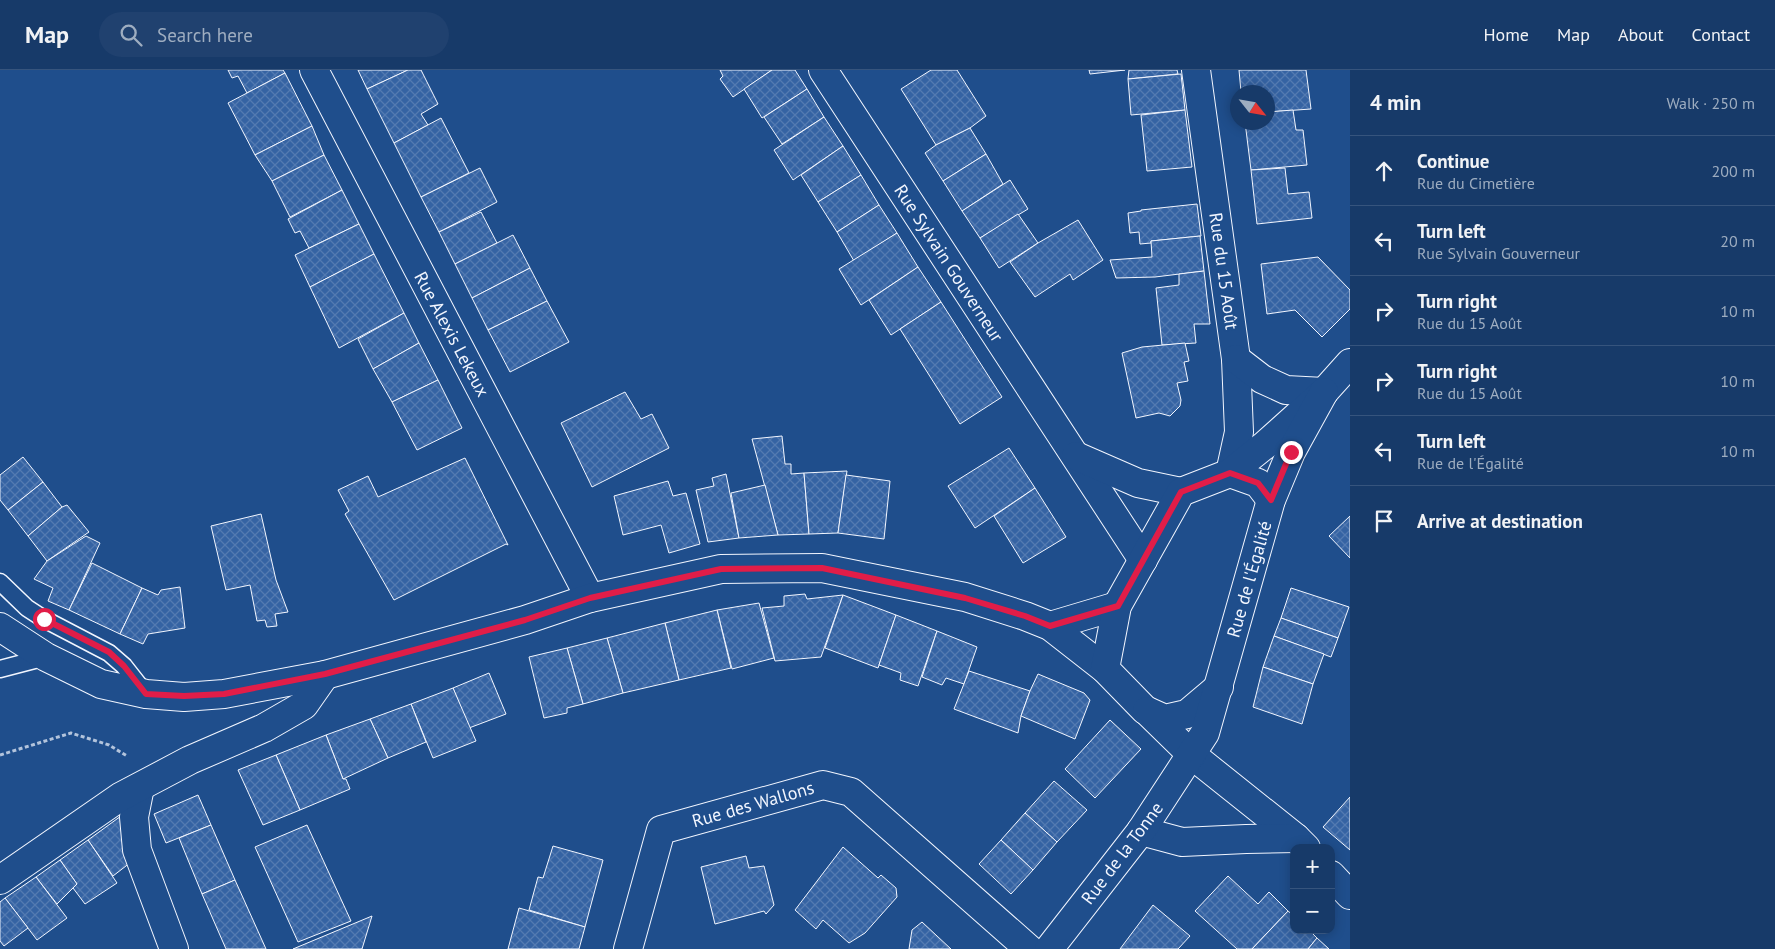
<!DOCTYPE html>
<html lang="en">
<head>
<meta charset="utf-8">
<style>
	body { margin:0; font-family:"PT Sans",sans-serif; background:#20416f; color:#f1f3f6 }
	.controls { position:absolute; right:15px; bottom:15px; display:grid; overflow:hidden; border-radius:10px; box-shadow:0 2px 12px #0003 }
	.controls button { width:45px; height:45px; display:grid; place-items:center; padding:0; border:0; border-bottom:1px solid #36547d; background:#173a69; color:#f1f3f6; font:25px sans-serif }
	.compass { position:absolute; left:1230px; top:15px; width:45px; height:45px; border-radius:50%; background:#173a69; box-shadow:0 2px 12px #0003; rotate:121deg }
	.stop { position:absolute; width:15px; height:15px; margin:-11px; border:4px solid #e11d48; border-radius:50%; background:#fff }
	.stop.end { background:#e11d48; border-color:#fff; box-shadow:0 1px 5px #0008 }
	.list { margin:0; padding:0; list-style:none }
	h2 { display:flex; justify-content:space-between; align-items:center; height:65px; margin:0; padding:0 20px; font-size:21px }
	h2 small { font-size:16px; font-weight:400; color:#9eadc0 }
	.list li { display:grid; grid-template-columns:32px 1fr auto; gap:15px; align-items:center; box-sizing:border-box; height:70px; padding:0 20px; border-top:1px solid #36547d }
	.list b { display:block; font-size:19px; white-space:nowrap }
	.list p { margin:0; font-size:16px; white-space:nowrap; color:#9eadc0 }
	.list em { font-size:16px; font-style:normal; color:#9eadc0 }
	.icon { flex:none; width:28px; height:28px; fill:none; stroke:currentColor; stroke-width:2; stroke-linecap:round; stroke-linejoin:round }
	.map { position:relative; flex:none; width:1350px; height:879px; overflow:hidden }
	header { display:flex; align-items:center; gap:30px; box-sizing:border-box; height:70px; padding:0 25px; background:#173a69; border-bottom:1px solid #36547d }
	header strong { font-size:24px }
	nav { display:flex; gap:28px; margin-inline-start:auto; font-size:18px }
	.search { width:350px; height:45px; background:#20416f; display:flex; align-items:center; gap:12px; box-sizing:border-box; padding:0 18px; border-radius:28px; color:#9eadc0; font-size:19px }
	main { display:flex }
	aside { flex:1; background:#173a69 }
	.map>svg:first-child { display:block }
	.building { fill:url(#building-cross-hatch); stroke:#f2f6ff }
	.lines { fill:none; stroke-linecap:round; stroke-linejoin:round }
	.service-casing { stroke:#f2f6ff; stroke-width:19 }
	.minor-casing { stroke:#f2f6ff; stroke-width:30 }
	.tertiary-casing { stroke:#f2f6ff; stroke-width:30 }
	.path { stroke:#b3c4dc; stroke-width:3; stroke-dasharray:4 2.5; stroke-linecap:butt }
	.service { stroke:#1f4e8c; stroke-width:16 }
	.minor { stroke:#1f4e8c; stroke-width:28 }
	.tertiary { stroke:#1f4e8c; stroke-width:28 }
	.route { stroke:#e11d48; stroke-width:6 }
	.labels { text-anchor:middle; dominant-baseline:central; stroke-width:4; stroke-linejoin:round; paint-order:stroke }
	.street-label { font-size:18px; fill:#f2f6ff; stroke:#1f4e8c }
</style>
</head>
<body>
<header>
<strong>Map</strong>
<div class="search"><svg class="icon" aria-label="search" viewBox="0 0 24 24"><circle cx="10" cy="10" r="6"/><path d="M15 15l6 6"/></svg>Search here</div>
<nav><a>Home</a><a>Map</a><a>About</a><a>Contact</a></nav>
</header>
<main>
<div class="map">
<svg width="1350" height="879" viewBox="0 0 1350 879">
	<defs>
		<pattern id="building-cross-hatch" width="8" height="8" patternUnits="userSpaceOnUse" patternTransform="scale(1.25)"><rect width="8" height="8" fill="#3563a3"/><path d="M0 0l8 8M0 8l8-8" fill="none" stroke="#537ab1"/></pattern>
	</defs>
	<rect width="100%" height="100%" fill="#1f4e8c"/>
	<!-- building -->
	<g class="building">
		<polygon points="228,0 283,0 285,3 247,23 238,6 232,8"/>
		<polygon points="358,0 408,0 367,19"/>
		<polygon points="408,0 421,0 438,34 421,44 428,55 394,73 367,19"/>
		<polygon points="720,0 772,0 733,27 720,9 723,6"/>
		<polygon points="772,0 795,0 807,19 762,48 744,19"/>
		<polygon points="931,0 957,0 986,46 970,58 936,75 901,19"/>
		<polygon points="1089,0 1125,0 1090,4"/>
		<polygon points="1129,0 1177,0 1178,4 1128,9"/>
		<polygon points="1239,0 1306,0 1311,39 1268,42 1268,22 1241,22"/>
		<polygon points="285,3 312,56 255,85 228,33"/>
		<polygon points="1181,4 1185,40 1131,45 1128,9"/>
		<polygon points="807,19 824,47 782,74 764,47"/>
		<polygon points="1185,40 1192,97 1147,101 1141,45"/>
		<polygon points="1293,40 1296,60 1303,60 1307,95 1251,100 1245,52 1268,52 1268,42"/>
		<polygon points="824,47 843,76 793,110 774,80"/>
		<polygon points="441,48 469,103 421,127 394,73"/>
		<polygon points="312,56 324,85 272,111 255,85"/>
		<polygon points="970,58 986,84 943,111 925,83 936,75"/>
		<polygon points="843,76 861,105 818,132 801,105"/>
		<polygon points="986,84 1003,114 962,141 943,111"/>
		<polygon points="324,85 342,120 290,147 272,111"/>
		<polygon points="480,98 497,132 439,162 421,127"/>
		<polygon points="1285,98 1288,124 1309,122 1312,148 1257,154 1251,100"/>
		<polygon points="861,105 879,135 837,162 818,132"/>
		<polygon points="1010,110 1028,139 980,168 962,141"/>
		<polygon points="342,120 359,154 309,178 300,161 295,163 288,149"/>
		<polygon points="1197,134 1201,166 1151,171 1151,173 1140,174 1139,162 1130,163 1128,143 1141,141 1141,140"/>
		<polygon points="879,135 897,163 854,191 837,162"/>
		<polygon points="481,142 497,173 455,194 439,162"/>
		<polygon points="1018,144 1038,173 999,198 980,168"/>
		<polygon points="1078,150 1103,190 1073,210 1070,204 1035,227 1010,192 1038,173"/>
		<polygon points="359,154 374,184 310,217 295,185"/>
		<polygon points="897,163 918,197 861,235 839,199"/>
		<polygon points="513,165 530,198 472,228 455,194"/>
		<polygon points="1200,166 1204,201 1155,207 1116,208 1110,190 1152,187 1151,171"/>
		<polygon points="374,184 404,243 339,278 310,217"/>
		<polygon points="1318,187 1350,220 1350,239 1322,267 1295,240 1267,244 1261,194"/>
		<polygon points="918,197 941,232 891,265 869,230"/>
		<polygon points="530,198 547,231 488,260 472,228"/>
		<polygon points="1204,201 1210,254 1194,254 1196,273 1162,275 1156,218 1179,215 1179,204"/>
		<polygon points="547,231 569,272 510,302 488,260"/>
		<polygon points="941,232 1002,327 960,354 900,259"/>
		<polygon points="404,243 419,273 373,299 358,269"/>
		<polygon points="419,273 438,310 392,332 373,299"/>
		<polygon points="1185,273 1189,291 1184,292 1188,311 1177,313 1181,330 1180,336 1170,346 1159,343 1136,348 1122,283 1142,277"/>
		<polygon points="438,310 462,358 417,380 392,332"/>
		<polygon points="625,322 641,349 652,344 669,378 592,417 561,353"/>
		<polygon points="782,366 785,394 791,394 791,404 804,403 809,464 778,465 752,369"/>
		<polygon points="1009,378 1035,418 975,458 948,416"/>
		<polygon points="23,387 43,412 8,440 0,430 0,405"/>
		<polygon points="465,388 508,475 506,474 394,530 345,444 349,441 338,420 368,406 378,427"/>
		<polygon points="847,401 838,463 809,464 804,403"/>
		<polygon points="726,404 739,468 708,472 696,420 714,416 712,408"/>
		<polygon points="846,405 890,411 884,469 838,463"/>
		<polygon points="668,411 673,426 686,423 700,474 669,483 661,455 623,465 614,426"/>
		<polygon points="43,412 62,437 28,466 8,440"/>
		<polygon points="765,415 778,465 739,468 731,423"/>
		<polygon points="1035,418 1066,467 1023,493 994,446"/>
		<polygon points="67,435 89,462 47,491 28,466 62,437"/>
		<polygon points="261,444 276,510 288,542 275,544 277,556 267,557 265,550 257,551 250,515 226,520 211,456"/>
		<polygon points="1350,446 1350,488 1329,466"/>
		<polygon points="86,466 100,473 69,540 48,531 53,518 34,509 47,491"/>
		<polygon points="92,493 142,518 120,564 69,540"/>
		<polygon points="180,517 185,558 148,564 143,574 120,564 142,518 158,525 161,520"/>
		<polygon points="1291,518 1349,537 1338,568 1281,548"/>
		<polygon points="805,524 807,529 843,525 821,587 775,591 762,538 784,536 784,526"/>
		<polygon points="843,525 896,545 878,598 825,578"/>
		<polygon points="759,533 774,588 732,599 717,540"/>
		<polygon points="717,540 731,598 679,610 665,553"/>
		<polygon points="896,545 937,561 918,616 900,610 901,603 879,595"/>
		<polygon points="1281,548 1338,568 1331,587 1274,566"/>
		<polygon points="665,553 679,610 623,623 607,568"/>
		<polygon points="937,561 977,577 964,614 946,608 942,615 922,607"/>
		<polygon points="1274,566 1324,584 1313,614 1263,597"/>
		<polygon points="607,568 623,623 583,634 567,578"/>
		<polygon points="567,578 583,634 567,638 567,643 544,648 529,587"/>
		<polygon points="1263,597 1313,614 1302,654 1253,637"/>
		<polygon points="969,601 1030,621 1021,646 1018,663 954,639"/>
		<polygon points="489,603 506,644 469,658 453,618"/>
		<polygon points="1038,604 1084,623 1090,630 1075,669 1021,646 1030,621"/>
		<polygon points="453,618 476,671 433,688 411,634"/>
		<polygon points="411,634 426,672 388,688 370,649"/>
		<polygon points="370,649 388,688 343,709 326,665"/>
		<polygon points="1110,650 1141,679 1095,728 1065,699"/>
		<polygon points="326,665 343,709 346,709 350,719 300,740 276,685"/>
		<polygon points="276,685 300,740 263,755 238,700"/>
		<polygon points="1054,711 1087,740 1057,772 1025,743"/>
		<polygon points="198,725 211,755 166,773 154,744"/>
		<polygon points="1350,727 1350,780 1323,757"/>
		<polygon points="1025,743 1057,772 1033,800 1001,770"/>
		<polygon points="121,746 135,789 113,806 88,770"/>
		<polygon points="211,755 235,810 202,824 179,768"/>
		<polygon points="307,755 351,851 298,872 255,777"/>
		<polygon points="88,770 117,813 85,834 73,818 77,814 60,790"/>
		<polygon points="1001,770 1033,800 1011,824 979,794"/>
		<polygon points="553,776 603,790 585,857 529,840 538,807 543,808"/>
		<polygon points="843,777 878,808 881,805 896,818 897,827 865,863 849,873 823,850 816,859 795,840"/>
		<polygon points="746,786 749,798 764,796 774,835 766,844 764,841 715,854 701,797"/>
		<polygon points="60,790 77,814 57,834 36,807"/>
		<polygon points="1228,806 1258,834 1269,822 1288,841 1252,879 1237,879 1195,841"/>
		<polygon points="36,807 67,848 37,870 5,828"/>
		<polygon points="235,810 266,879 226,879 202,824"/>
		<polygon points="5,828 28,858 4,876 0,871 0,832"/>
		<polygon points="1153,835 1190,866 1178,879 1120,879"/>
		<polygon points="519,838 585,857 579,879 508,879"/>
		<polygon points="1288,841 1294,846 1294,860 1309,860 1317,868 1308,879 1252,879"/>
		<polygon points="372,846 362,879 293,879"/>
		<polygon points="922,852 951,879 909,879 912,860"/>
		<polygon points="1317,868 1329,879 1308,879"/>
	</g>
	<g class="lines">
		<defs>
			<g id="service">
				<polyline points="0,512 27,538 44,549 109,583 124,596 146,624"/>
				<polyline points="0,599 46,587"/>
			</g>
			<g id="minor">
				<polyline points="314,0 590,528"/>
				<polyline points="823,0 1143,490"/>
				<polyline points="1196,0 1236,289 1239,362 1230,403"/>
				<polyline points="1076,386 1138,413 1181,422"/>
				<polyline points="1050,556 1117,536"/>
				<polyline points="0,557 46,587 101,614 146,624 184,627 224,624 325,605 525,550 590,528 721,499 822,498 965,527 1025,546 1050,556 1105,599"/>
				<polyline points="1192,685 1296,768 1306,778"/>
				<polyline points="140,717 134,747 137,780 174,879"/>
				<polyline points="1331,805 1350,825"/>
				<polyline points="0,810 120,727 190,690 264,658 304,635 325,605"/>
				<polyline points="628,879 661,760 823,715 851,722 1029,879"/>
			</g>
			<g id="tertiary">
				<polyline points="1236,289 1262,309 1286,320 1324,322"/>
				<polyline points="1230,403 1258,413 1271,430"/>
				<polyline points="1219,617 1187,644 1165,649 1145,640 1105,599 1117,536 1181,422 1230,403 1265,375 1324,322 1350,293"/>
				<polyline points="1147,641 1192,685"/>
				<polyline points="1141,761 1182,772 1246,769 1296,768"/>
				<polyline points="1049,879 1141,761 1205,663 1271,430 1291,382 1324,322"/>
			</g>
		</defs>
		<!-- service casing -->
		<use href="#service" class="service-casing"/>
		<!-- minor casing -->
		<use href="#minor" class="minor-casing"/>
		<!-- tertiary casing -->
		<use href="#tertiary" class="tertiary-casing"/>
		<!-- path -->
		<polyline class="path" points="0,685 71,663 109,675 127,686"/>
		<!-- service -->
		<use href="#service" class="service"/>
		<!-- minor -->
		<use href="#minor" class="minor"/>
		<!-- tertiary -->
		<use href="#tertiary" class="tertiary"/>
	</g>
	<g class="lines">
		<!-- route -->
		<polyline class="route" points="44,549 109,582 124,596 146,624 184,626 224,624 325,604 525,550 590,528 721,499 822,498 965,528 1025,546 1050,556 1118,536 1181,422 1230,403 1258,413 1271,430 1291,382"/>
	</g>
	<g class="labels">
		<!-- street labels -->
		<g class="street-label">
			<text transform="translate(949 193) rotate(57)">Rue Sylvain Gouverneur</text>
			<text transform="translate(1224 201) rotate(82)">Rue du 15 Août</text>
			<text transform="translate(452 264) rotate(62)">Rue Alexis Lekeux</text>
			<text transform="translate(1249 509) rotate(-74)">Rue de l'Égalité</text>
			<text transform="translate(753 734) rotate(-16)">Rue des Wallons</text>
			<text transform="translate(1122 783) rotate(-53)">Rue de la Tonne</text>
		</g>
	</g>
</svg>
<div class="controls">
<button>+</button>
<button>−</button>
</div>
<svg class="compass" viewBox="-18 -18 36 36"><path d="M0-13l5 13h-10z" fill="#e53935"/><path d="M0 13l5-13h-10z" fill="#9eadc0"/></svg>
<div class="stop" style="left:44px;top:549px"></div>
<div class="stop end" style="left:1291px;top:382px"></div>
</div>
<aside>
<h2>4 min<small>Walk · 250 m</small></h2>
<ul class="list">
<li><svg class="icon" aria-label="ahead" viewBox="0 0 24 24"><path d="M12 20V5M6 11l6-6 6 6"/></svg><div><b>Continue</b><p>Rue du Cimetière</p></div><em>200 m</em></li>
<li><svg class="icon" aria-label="left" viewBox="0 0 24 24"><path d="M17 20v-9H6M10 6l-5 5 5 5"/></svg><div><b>Turn left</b><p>Rue Sylvain Gouverneur</p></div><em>20 m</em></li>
<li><svg class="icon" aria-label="right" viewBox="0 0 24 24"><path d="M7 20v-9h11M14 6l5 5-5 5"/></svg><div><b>Turn right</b><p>Rue du 15 Août</p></div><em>10 m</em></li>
<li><svg class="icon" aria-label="right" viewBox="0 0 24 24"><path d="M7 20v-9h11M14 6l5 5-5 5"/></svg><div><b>Turn right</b><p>Rue du 15 Août</p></div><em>10 m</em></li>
<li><svg class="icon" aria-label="left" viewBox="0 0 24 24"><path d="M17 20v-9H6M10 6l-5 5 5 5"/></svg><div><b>Turn left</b><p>Rue de l'Égalité</p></div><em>10 m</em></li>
<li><svg class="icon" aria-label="arrive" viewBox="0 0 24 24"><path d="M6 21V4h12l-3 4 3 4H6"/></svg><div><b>Arrive at destination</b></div></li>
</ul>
</aside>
</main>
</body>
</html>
